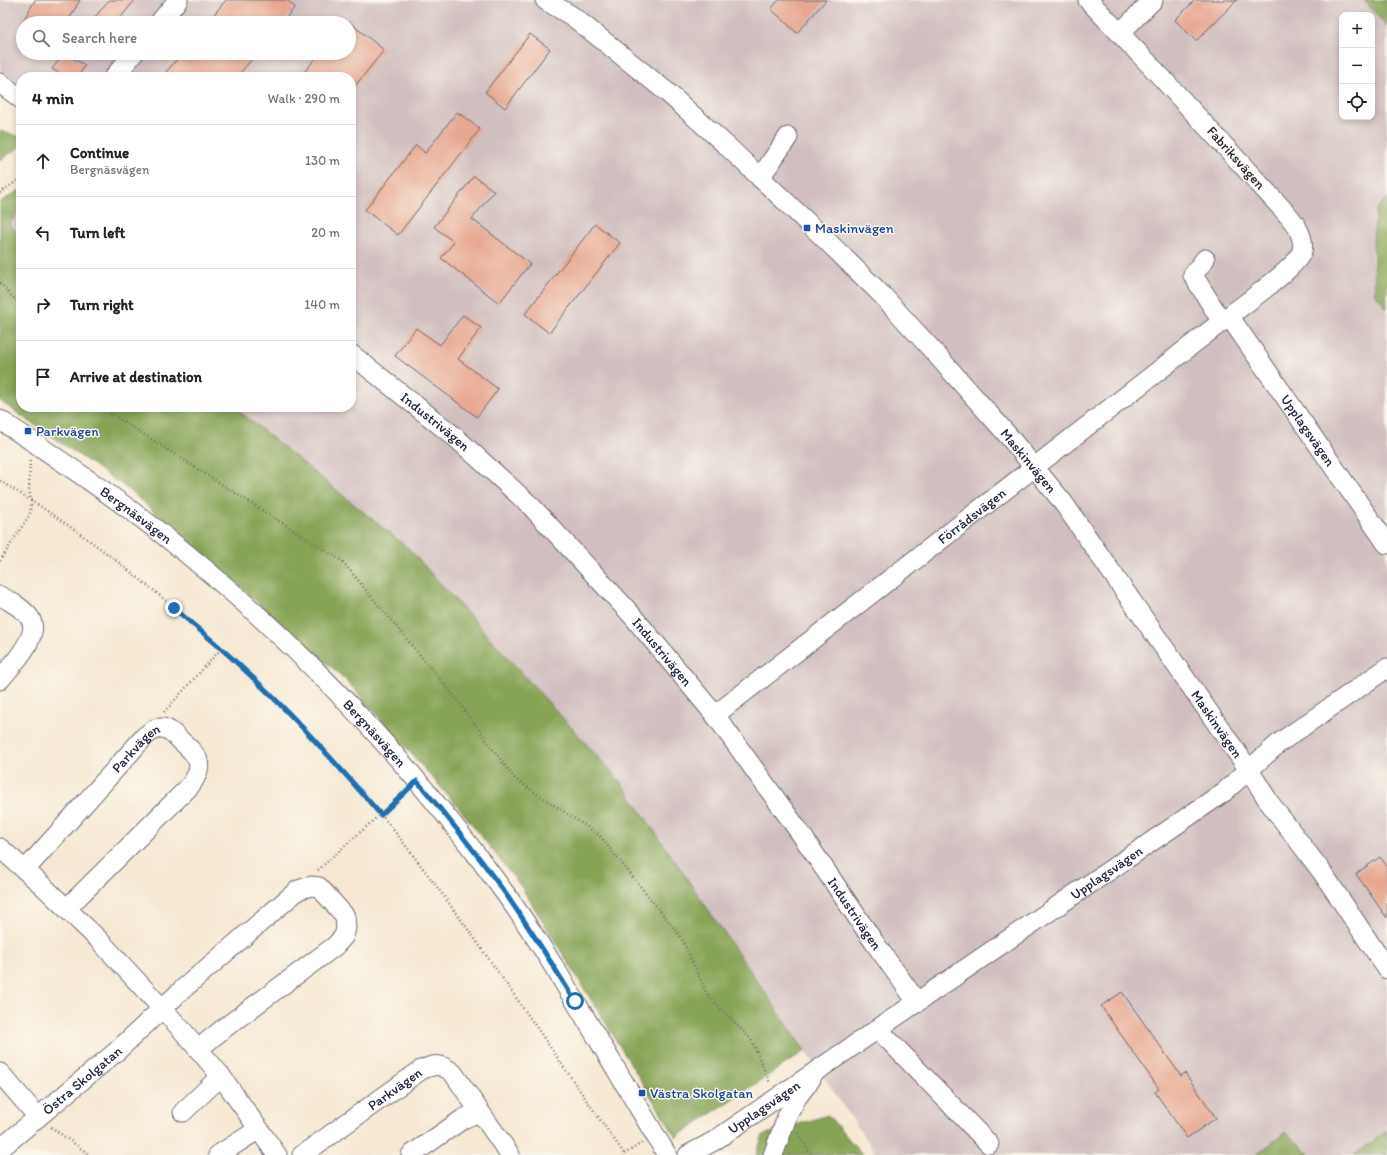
<!DOCTYPE html>
<html lang="en">
<head>
<meta charset="utf-8">
<style>
	body { margin:0; font-family:Itim,sans-serif; background:#f6f6f6; color:#222 }
	.controls { position:absolute; right:12px; top:12px; display:grid; overflow:hidden; border-radius:8px; box-shadow:0 2px 6px #0003 }
	.controls button { width:36px; height:36px; display:grid; place-items:center; padding:0; border:0; border-bottom:1px solid #e0e0e0; background:#fff; color:#222; font:20px sans-serif }
	.stop { position:absolute; width:12px; height:12px; margin:-9px; border:3px solid #1f6fb2; border-radius:50%; background:#fff }
	.stop.end { background:#1f6fb2; border-color:#fff; box-shadow:0 1px 4px #0008 }
	.list { margin:0; padding:0; list-style:none }
	h2 { display:flex; justify-content:space-between; align-items:center; height:52px; margin:0; padding:0 16px; font-size:17px }
	h2 small { font-size:13px; font-weight:400; color:#767676 }
	.list li { display:grid; grid-template-columns:26px 1fr auto; gap:12px; align-items:center; box-sizing:border-box; height:72px; padding:0 16px; border-top:1px solid #e0e0e0 }
	.list b { display:block; font-size:15px; white-space:nowrap }
	.list p { margin:0; font-size:13px; white-space:nowrap; color:#767676 }
	.list em { font-size:13px; font-style:normal; color:#767676 }
	.icon { flex:none; width:22px; height:22px; fill:none; stroke:currentColor; stroke-width:2; stroke-linecap:round; stroke-linejoin:round }
	.map { position:relative; flex:none; width:1387px; height:1155px; overflow:hidden }
	.search { position:absolute; background:#fff; box-shadow:0 2px 6px #0003; left:16px; top:16px; width:340px; height:44px; display:flex; align-items:center; gap:10px; box-sizing:border-box; padding:0 14px; border-radius:22px; color:#767676; font-size:15px }
	.panel { position:absolute; background:#fff; box-shadow:0 2px 6px #0003; left:16px; top:72px; width:340px; height:340px; border-radius:16px }
	.map>svg:first-child { display:block }
	.industrial { fill:#d1bfbf; fill-rule:evenodd }
	.forest { fill:#87a456; stroke:#546348 }
	.building { fill:#e7a791 }
	.lines { fill:none; stroke-linecap:round; stroke-linejoin:round }
	.minor-casing { stroke:#6c6770; stroke-width:21 }
	.path { stroke:#6c6770; stroke-width:2.5; stroke-dasharray:1 3; stroke-linecap:butt }
	.minor { stroke:#fff; stroke-width:19 }
	.route { stroke:#1f6fb2; stroke-width:5 }
	.transit-dot { fill:#1a4fb4; stroke:#fbf7ec; stroke-width:1.5 }
	.labels { text-anchor:middle; dominant-baseline:central; stroke-width:3; stroke-linejoin:round; paint-order:stroke }
	.street-label { font-size:14px; fill:#22223b; stroke:#fbf7ec }
	.transit-label { font-size:14px; fill:#164399; stroke:#fbf7ec; text-anchor:start }
</style>
</head>
<body>
<div class="map">
<svg width="1387" height="1155" viewBox="0 0 1387 1155">
	<rect width="100%" height="100%" fill="#fbf7ec"/>
	<filter id="ink" filterUnits="userSpaceOnUse"><feTurbulence type="fractalNoise" baseFrequency=".025" numOctaves="2"/><feDisplacementMap in="SourceGraphic" scale="8" xChannelSelector="R" yChannelSelector="G"/><feConvolveMatrix kernelMatrix="1 2 1 2 8 2 1 2 1" color-interpolation-filters="sRGB"/></filter>
	<filter id="wash" filterUnits="userSpaceOnUse"><feTurbulence type="fractalNoise" baseFrequency=".012" numOctaves="4" result="noise"/><feDisplacementMap in="SourceGraphic" scale="16" xChannelSelector="R" yChannelSelector="G"/><feGaussianBlur stdDeviation="0.9" result="paint"/><feColorMatrix in="noise" values="0 0 0 0 0 0 0 0 0 0 0 0 0 0 0 0 0 1.4 0 .05"/><feComposite in="paint" operator="in"/></filter>
	<g filter="url(#wash)">
		<rect width="100%" height="100%" fill="#f6e8d3"/>
		<!-- industrial -->
		<g class="industrial">
			<path d="M 0,0 L 1364,0 L 1387,27 L 1387,198 L 1376,210 L 1372,254 L 1375,293 L 1387,309 L 1387,1131 L 1354,1155 L 1310,1155 L 1286,1132 L 1256,1155 L 877,1155 L 620,781 L 409,549 L 234,407 L 351,407 L 351,77 L 21,77 L 21,109 L 0,94 ZM 1342,15 L 1372,15 L 1372,117 L 1342,117 ZM 23,23 L 349,23 L 349,53 L 23,53 Z"/>
			<polygon points="21,207 21,235 9,225"/>
		</g>
		<!-- forest -->
		<g class="forest">
			<polygon points="1364,0 1387,0 1387,27"/>
			<polygon points="0,131 21,137 21,146 0,160"/>
			<polygon points="20,190 21,191 21,207 9,225 21,235 21,407 234,407 409,549 620,781 805,1051 676,1137 522,888 460,809 347,681 128,489 0,401 0,202"/>
			<polygon points="1387,198 1387,309 1375,293 1373,241 1376,210"/>
			<polygon points="828,1115 863,1155 756,1155 763,1135"/>
			<polygon points="1387,1131 1387,1155 1354,1155"/>
			<polygon points="1286,1132 1310,1155 1256,1155"/>
		</g>
		<g id="blocks">
			<!-- building -->
			<g class="building">
				<polygon points="35,0 80,0 67,23 22,23"/>
				<polygon points="109,0 135,0 116,23 90,23"/>
				<polygon points="226,0 287,0 295,7 282,23 207,23"/>
				<polygon points="779,0 826,0 797,33 771,9"/>
				<polygon points="1195,0 1237,0 1196,41 1175,20"/>
				<polygon points="349,22 384,50 351,91 351,77 300,77 320,53 349,53"/>
				<polygon points="530,34 550,49 505,108 485,92"/>
				<polygon points="182,53 257,53 237,77 162,77"/>
				<polygon points="64,54 85,65 78,77 67,77 52,69"/>
				<polygon points="457,112 480,129 398,235 365,210 416,145 425,153"/>
				<polygon points="474,176 494,191 472,219 530,264 499,303 441,258 454,242 434,227"/>
				<polygon points="595,224 620,243 549,333 525,314"/>
				<polygon points="463,315 481,328 458,359 498,389 477,417 395,356 416,328 440,345"/>
				<polygon points="1380,857 1387,866 1387,918 1356,874"/>
				<polygon points="1122,992 1181,1076 1185,1073 1216,1118 1187,1138 1155,1092 1159,1089 1101,1006"/>
			</g>
		</g>
	</g>
	<g filter="url(#ink)">
		<use href="#blocks" fill-opacity="0" stroke="#6c6770" stroke-width="1"/>
		<g class="lines">
			<defs>
				<g id="minor">
					<path id="s1" d="M 545,0 L 572,16 L 605,42 L 668,93 L 727,146 L 827,241 L 882,295 L 935,353 L 1005,432 L 1062,501 L 1249,770 L 1269,802 L 1322,872 L 1387,969"/>
					<polyline points="159,23 178,0"/>
					<polyline points="1120,33 1153,0"/>
					<polyline points="114,77 134,53"/>
					<polyline points="0,83 21,99"/>
					<polyline points="760,178 788,137"/>
					<polyline points="1205,259 1193,275 1222,322"/>
					<path id="s2" d="M 1229,316 L 1387,544"/>
					<path id="s3" d="M 351,354 L 455,437 L 531,506 L 630,613 L 715,715 L 801,834 L 874,942 L 917,1002"/>
					<path id="s4" d="M 0,420 C 53,455 106,491 157,530 C 286,631 403,753 499,885 C 534,932 564,983 595,1034 C 619,1074 643,1114 667,1155"/>
					<path d="M 0,596 C 9,600 27,611 31,620 C 40,638 10,667 0,680"/>
					<path id="s5" d="M 715,715 L 1229,316 C 1244,304 1298,267 1302,251 C 1305,237 1296,225 1288,215 L 1149,64 L 1088,0"/>
					<polyline points="0,848 43,886 99,940 182,1030 221,1076 277,1155"/>
					<path id="s6" d="M 25,870 L 145,736 C 150,733 155,727 161,728 C 168,728 174,734 179,739 C 197,755 207,763 190,786 L 67,908"/>
					<polyline points="878,1029 989,1144"/>
					<polyline points="0,1073 38,1117"/>
					<polyline points="183,1112 221,1076"/>
					<path id="s7" d="M 0,1149 L 117,1051 L 183,989 L 298,890 L 311,886 L 319,887 L 345,916 L 346,928 L 344,936 L 335,946 L 223,1029 L 198,1049"/>
					<polyline points="218,1155 259,1129"/>
					<path id="s8" d="M 302,1155 L 421,1070 C 435,1064 440,1063 453,1073 L 510,1155"/>
					<polyline points="411,1155 463,1119 479,1112"/>
					<path id="s9" d="M 688,1155 L 714,1141 L 1224,792 L 1279,743 L 1387,668"/>
					<polyline points="773,1155 788,1114 798,1096 811,1079"/>
				</g>
			</defs>
			<!-- minor casing -->
			<use href="#minor" class="minor-casing"/>
			<!-- path -->
			<g class="path">
				<polyline points="0,193 21,178"/>
				<polyline points="0,283 21,306"/>
				<polyline points="105,407 110,413 342,561 454,696 515,779 599,835 681,937 708,996 751,1039 770,1083"/>
				<path d="M 0,481 C 113,549 214,637 305,732 C 336,764 368,797 395,832 C 477,936 549,1048 625,1155"/>
				<polyline points="0,561 30,514 31,501 29,489 30,459"/>
				<polyline points="164,712 221,649"/>
				<polyline points="318,870 405,792"/>
				<polyline points="51,1127 90,1155"/>
				<polyline points="798,1133 811,1155"/>
				<polyline points="624,1154 642,1143"/>
			</g>
			<!-- minor -->
			<use href="#minor" class="minor"/>
		</g>
	</g>
	<g class="lines" filter="url(#ink)">
		<!-- route -->
		<path class="route" d="M 174,608 C 194,626 216,643 236,662 C 288,709 335,762 381,815 L 417,781 C 446,815 474,850 500,886 C 527,923 551,962 575,1001"/>
	</g>
	<!-- markers -->
	<g class="transit-dot">
		<rect x="803" y="224" width="8" height="8" rx="2"/>
		<rect x="24" y="427" width="8" height="8" rx="2"/>
		<rect x="638" y="1089" width="8" height="8" rx="2"/>
	</g>
	<g class="labels">
		<!-- street labels -->
		<g class="street-label">
			<text transform="translate(1236 158) rotate(48)">Fabriksvägen</text>
			<text stroke="none"><textPath href="#s3" startOffset="108">Industrivägen</textPath></text>
			<text stroke="none"><textPath href="#s2" startOffset="139">Upplagsvägen</textPath></text>
			<text stroke="none"><textPath href="#s1" startOffset="670">Maskinvägen</textPath></text>
			<text stroke="none"><textPath href="#s4" startOffset="166">Bergnäsvägen</textPath></text>
			<text stroke="none"><textPath href="#s5" startOffset="325">Förrådsvägen</textPath></text>
			<text stroke="none"><textPath href="#s3" startOffset="432">Industrivägen</textPath></text>
			<text stroke="none"><textPath href="#s1" startOffset="994">Maskinvägen</textPath></text>
			<text stroke="none"><textPath href="#s4" startOffset="490">Bergnäsvägen</textPath></text>
			<text stroke="none"><textPath href="#s6" startOffset="165">Parkvägen</textPath></text>
			<text stroke="none"><textPath href="#s9" startOffset="505">Upplagsvägen</textPath></text>
			<text stroke="none"><textPath href="#s3" startOffset="757">Industrivägen</textPath></text>
			<text stroke="none"><textPath href="#s7" startOffset="107">Östra Skolgatan</textPath></text>
			<text stroke="none"><textPath href="#s8" startOffset="114">Parkvägen</textPath></text>
			<text stroke="none"><textPath href="#s9" startOffset="90">Upplagsvägen</textPath></text>
		</g>
		<!-- transit labels -->
		<g class="transit-label">
			<text x="815" y="228">Maskinvägen</text>
			<text x="36" y="431">Parkvägen</text>
			<text x="650" y="1093">Västra Skolgatan</text>
		</g>
	</g>
</svg>
<div class="controls">
<button>+</button>
<button>−</button>
<button><svg class="icon" aria-label="locate" viewBox="0 0 24 24"><circle cx="12" cy="12" r="6"/><path d="M12 2v4M12 18v4M2 12h4M18 12h4"/></svg></button>
</div>
<div class="stop" style="left:575px;top:1001px"></div>
<div class="stop end" style="left:174px;top:608px"></div>
<div class="search"><svg class="icon" aria-label="search" viewBox="0 0 24 24"><circle cx="10" cy="10" r="6"/><path d="M15 15l6 6"/></svg>Search here</div>
<section class="panel">
<h2>4 min<small>Walk · 290 m</small></h2>
<ul class="list">
<li><svg class="icon" aria-label="ahead" viewBox="0 0 24 24"><path d="M12 20V5M6 11l6-6 6 6"/></svg><div><b>Continue</b><p>Bergnäsvägen</p></div><em>130 m</em></li>
<li><svg class="icon" aria-label="left" viewBox="0 0 24 24"><path d="M17 20v-9H6M10 6l-5 5 5 5"/></svg><div><b>Turn left</b></div><em>20 m</em></li>
<li><svg class="icon" aria-label="right" viewBox="0 0 24 24"><path d="M7 20v-9h11M14 6l5 5-5 5"/></svg><div><b>Turn right</b></div><em>140 m</em></li>
<li><svg class="icon" aria-label="arrive" viewBox="0 0 24 24"><path d="M6 21V4h12l-3 4 3 4H6"/></svg><div><b>Arrive at destination</b></div></li>
</ul>
</section>
</div>
</body>
</html>
